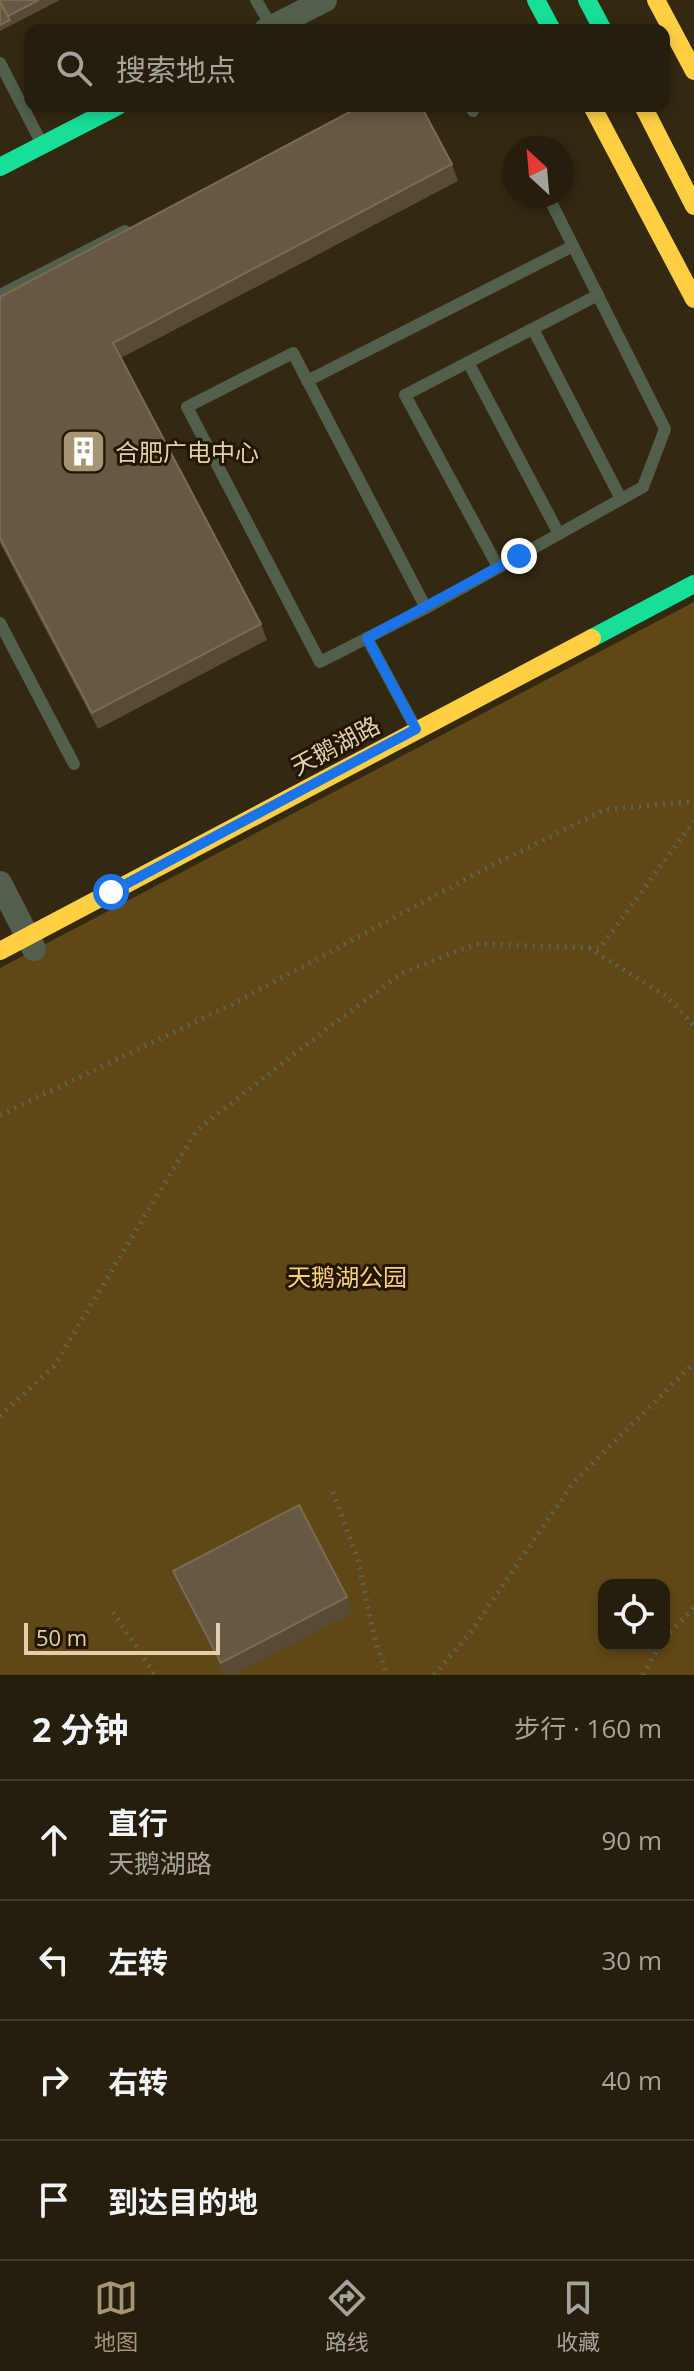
<!DOCTYPE html>
<html lang="zh">
<head>
<meta charset="utf-8">
<style>
	body { margin:0; font-family:"Open Sans","Noto Sans SC",sans-serif; background:#322b1a; color:#f1f3f6 }
	.controls { position:absolute; right:24px; bottom:24px; display:grid; overflow:hidden; border-radius:16px; box-shadow:0 4px 12px #0003 }
	.controls button { width:72px; height:72px; display:grid; place-items:center; padding:0; border:0; border-bottom:2px solid #423c2d; background:#261e0c; color:#f1f3f6; font:40px sans-serif }
	.compass { position:absolute; left:502px; top:136px; width:72px; height:72px; border-radius:50%; background:#261e0c; box-shadow:0 4px 12px #0003; rotate:334deg }
	.scale { position:absolute; left:24px; bottom:20px; width:196px; box-sizing:border-box; padding-left:8px; border:4px solid #e2cfab; border-top:0; font-size:22px; line-height:28px; white-space:nowrap; color:#e2cfab; -webkit-text-stroke:6px #231701; paint-order:stroke }
	.stop { position:absolute; width:24px; height:24px; margin:-18px; border:6px solid #1a73e8; border-radius:50%; background:#fff }
	.stop.end { background:#1a73e8; border-color:#fff; box-shadow:0 2px 8px #0008 }
	.list { margin:0; padding:0; list-style:none }
	h2 { display:flex; justify-content:space-between; align-items:center; height:104px; margin:0; padding:0 32px; font-size:34px }
	h2 small { font-size:26px; font-weight:400; color:#a4a29d }
	.list li { display:grid; grid-template-columns:52px 1fr auto; gap:24px; align-items:center; box-sizing:border-box; height:120px; padding:0 32px; border-top:2px solid #423c2d }
	.list b { display:block; font-size:30px; white-space:nowrap }
	.list p { margin:0; font-size:26px; white-space:nowrap; color:#a4a29d }
	.list em { font-size:26px; font-style:normal; color:#a4a29d }
	.icon { flex:none; width:44px; height:44px; fill:none; stroke:currentColor; stroke-width:2; stroke-linecap:round; stroke-linejoin:round }
	.map { position:relative; flex:none; width:694px; height:1675px; overflow:hidden }
	.search { position:absolute; background:#261e0c; box-shadow:0 4px 12px #0003; left:24px; right:24px; top:24px; height:88px; display:flex; align-items:center; gap:20px; box-sizing:border-box; padding:0 28px; border-radius:16px; color:#a4a29d; font-size:30px }
	.sheet { height:584px; background:#261e0c }
	nav { display:flex; justify-content:space-around; align-items:center; box-sizing:border-box; height:112px; border-top:2px solid #423c2d; background:#261e0c; font-size:22px; color:#a4a29d }
	nav a { display:grid; justify-items:center; gap:4px }
	nav .on { color:#a59575 }
	.map>svg:first-child { display:block }
	.green { fill:#5f4815; fill-rule:evenodd }
	.lines { fill:none; stroke-linecap:round; stroke-linejoin:round }
	.path { stroke:#5e6351; stroke-width:5; stroke-dasharray:2 6; stroke-linecap:butt }
	.lane { stroke:#525f4c; stroke-width:12 }
	.street { stroke:#525f4c; stroke-width:24 }
	.fast { stroke:#16e098; stroke-width:18 }
	.slow { stroke:#ffcf43; stroke-width:18 }
	.wall { fill:#584b34 }
	.building { fill:#675941; stroke:#7a6c51; stroke-width:2 }
	.route { stroke:#1a73e8; stroke-width:10 }
	.labels { text-anchor:middle; dominant-baseline:central; stroke-width:6; stroke-linejoin:round; paint-order:stroke }
	.poi-label { font-size:24px; fill:#e2cfab; stroke:#231701; text-anchor:start }
	.street-label { font-size:24px; fill:#e2cfab; stroke:#231701 }
	.park-label { font-size:24px; fill:#f9cf7e; stroke:#231701 }
</style>
</head>
<body>
<div class="map">
<svg width="694" height="1675" viewBox="0 0 694 1675">
	<rect width="100%" height="100%" fill="#332810"/>
	<!-- green -->
	<path class="green" d="M 694,602 L 694,1675 L 0,1675 L 0,968 ZM 604,1585 L 664,1585 L 664,1645 L 604,1645 Z"/>
	<g class="lines">
		<!-- path -->
		<g class="path">
			<polyline points="589,948 666,996 694,1026"/>
			<polyline points="0,1115 233,1004 483,870 604,810 694,801"/>
			<polyline points="0,1416 54,1366 197,1130 333,1024 402,973 475,944 600,948 694,821"/>
			<polyline points="333,1492 358,1560 375,1640 387,1675"/>
			<polyline points="113,1612 155,1675"/>
			<polyline points="664,1638 694,1608"/>
			<polyline points="434,1675 470,1633 573,1483 694,1363"/>
			<polyline points="643,1675 660,1645"/>
		</g>
		<!-- lane -->
		<g class="lane">
			<polyline points="256,0 272,27"/>
			<polyline points="0,63 41,142"/>
			<polyline points="470,106 473,111"/>
			<polyline points="0,295 125,231"/>
			<polyline points="533,329 621,499"/>
			<polygon points="293,353 426,608 320,662 187,407"/>
			<polyline points="468,362 559,534"/>
			<polyline points="307,381 573,246"/>
			<polyline points="498,567 405,395 598,295"/>
			<polyline points="426,608 643,487 665,429 548,196"/>
			<polyline points="0,623 74,764"/>
			<polyline points="367,638 415,727"/>
		</g>
		<!-- street -->
		<g class="street">
			<polyline points="266,30 325,0"/>
			<polyline points="0,883 34,949"/>
		</g>
		<!-- fast -->
		<g class="fast">
			<polyline points="536,0 552,30"/>
			<polyline points="587,0 603,30"/>
			<polyline points="0,167 118,106"/>
			<polyline points="592,638 694,584"/>
		</g>
		<!-- slow -->
		<g class="slow">
			<polyline points="656,0 694,71"/>
			<polyline points="592,106 694,299"/>
			<polyline points="643,106 694,206"/>
			<polyline points="0,951 592,638"/>
		</g>
	</g>
	<!-- wall -->
	<g class="wall">
		<polygon points="0,0 60,0 0,31"/>
		<polygon points="452,164 458,181 121,358 261,624 267,640 98,729 0,543 0,297"/>
		<polygon points="173,1571 347,1597 353,1613 234,1675 225,1675 179,1587"/>
	</g>
	<!-- building -->
	<g class="building">
		<polygon points="0,0 39,0 8,16"/>
		<polygon points="0,3 10,20 0,25"/>
		<polygon points="361,106 421,106 452,164 113,343 261,624 92,713 0,538 0,297"/>
		<polygon points="299,1505 347,1597 221,1663 173,1571"/>
	</g>
	<g class="lines">
		<!-- route -->
		<polyline class="route" points="111,892 416,729 367,638 519,556"/>
	</g>
	<!-- icons -->
	<defs>
		<symbol id="building-square" viewBox="-11 -11 22 22"><rect x="-9" y="-9" width="18" height="18" rx="4" fill="#a59575" stroke="#231701"/><path d="M-4-6H4V6H1V3H-1V6H-4ZM-2.5-4.3h1.7v1.8h-1.7ZM.8-4.3h1.7v1.8H.8ZM-2.5-1h1.7V.8h-1.7ZM.8-1h1.7V.8H.8Z" fill="#fff"/></symbol>
	</defs>
	<g fill-rule="evenodd">
		<use href="#building-square" x="58" y="426" width="51" height="51"/>
	</g>
	<g class="labels">
		<!-- poi labels -->
		<g class="poi-label">
			<text x="115" y="451">合肥广电中心</text>
		</g>
		<!-- street labels -->
		<g class="street-label">
			<text transform="translate(335 745) rotate(-28)">天鹅湖路</text>
		</g>
		<!-- park labels -->
		<g class="park-label">
			<text x="347" y="1276">天鹅湖公园</text>
		</g>
	</g>
</svg>
<div class="controls">
<button><svg class="icon" aria-label="locate" viewBox="0 0 24 24"><circle cx="12" cy="12" r="6"/><path d="M12 2v4M12 18v4M2 12h4M18 12h4"/></svg></button>
</div>
<svg class="compass" viewBox="-18 -18 36 36"><path d="M0-13l5 13h-10z" fill="#e53935"/><path d="M0 13l5-13h-10z" fill="#a4a29d"/></svg>
<div class="scale">50 m</div>
<div class="stop" style="left:111px;top:892px"></div>
<div class="stop end" style="left:519px;top:556px"></div>
<div class="search"><svg class="icon" aria-label="search" viewBox="0 0 24 24"><circle cx="10" cy="10" r="6"/><path d="M15 15l6 6"/></svg>搜索地点</div>
</div>
<section class="sheet">
<h2>2 分钟<small>步行 · 160 m</small></h2>
<ul class="list">
<li><svg class="icon" aria-label="ahead" viewBox="0 0 24 24"><path d="M12 20V5M6 11l6-6 6 6"/></svg><div><b>直行</b><p>天鹅湖路</p></div><em>90 m</em></li>
<li><svg class="icon" aria-label="left" viewBox="0 0 24 24"><path d="M17 20v-9H6M10 6l-5 5 5 5"/></svg><div><b>左转</b></div><em>30 m</em></li>
<li><svg class="icon" aria-label="right" viewBox="0 0 24 24"><path d="M7 20v-9h11M14 6l5 5-5 5"/></svg><div><b>右转</b></div><em>40 m</em></li>
<li><svg class="icon" aria-label="arrive" viewBox="0 0 24 24"><path d="M6 21V4h12l-3 4 3 4H6"/></svg><div><b>到达目的地</b></div></li>
</ul>
</section>
<nav>
<a class="on"><svg class="icon" aria-label="map" viewBox="0 0 24 24"><path d="M3 6l6-2 6 2 6-2v14l-6 2-6-2-6 2zM9 4v14M15 6v14"/></svg>地图</a>
<a><svg class="icon" aria-label="directions" viewBox="0 0 24 24"><path d="M12 3l9 9-9 9-9-9zM9 14v-3h6M13 9l2 2-2 2"/></svg>路线</a>
<a><svg class="icon" aria-label="saved" viewBox="0 0 24 24"><path d="M7 4h10v16l-5-4-5 4z"/></svg>收藏</a>
</nav>
</body>
</html>
